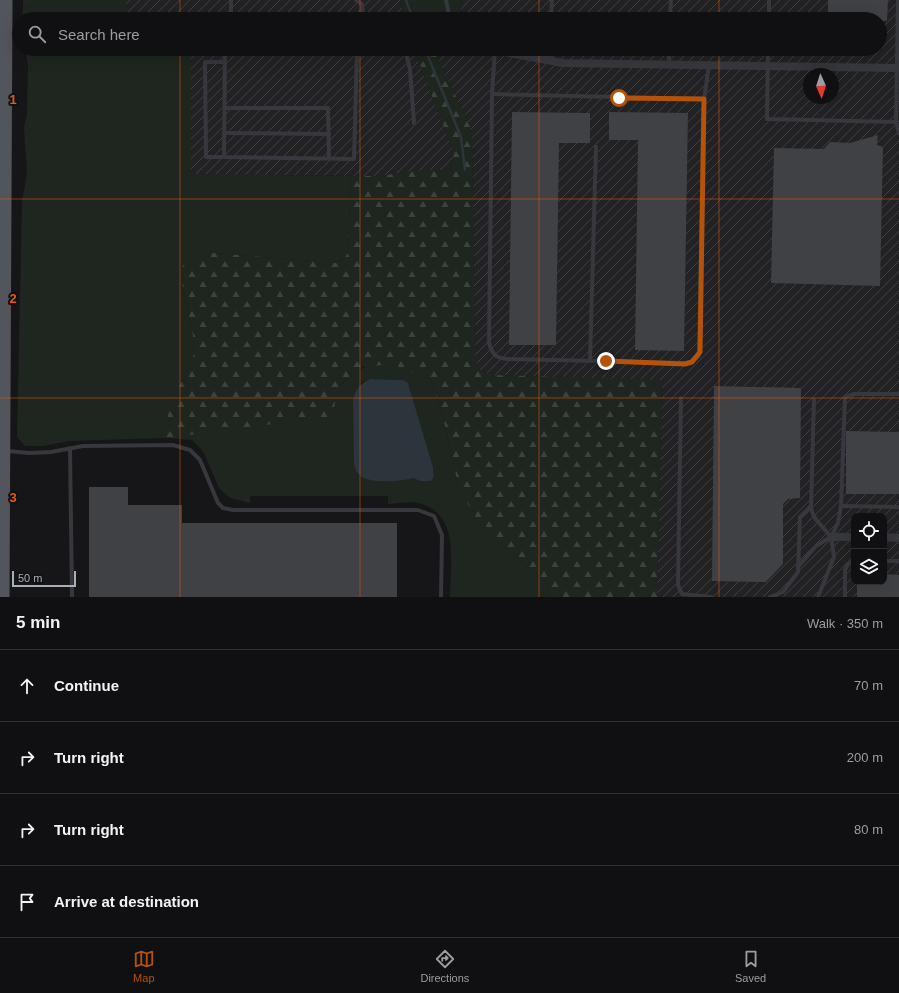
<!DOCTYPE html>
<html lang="en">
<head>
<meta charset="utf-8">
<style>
	body { margin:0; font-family:Helvetica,sans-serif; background:#1e1e20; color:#f1f3f6 }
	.controls { position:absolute; right:12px; bottom:12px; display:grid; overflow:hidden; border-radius:8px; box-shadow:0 4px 16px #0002 }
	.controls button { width:36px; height:36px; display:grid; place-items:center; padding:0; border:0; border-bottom:1px solid #303032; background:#101012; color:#f1f3f6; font:20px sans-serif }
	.compass { position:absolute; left:803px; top:68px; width:36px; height:36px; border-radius:50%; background:#101012; box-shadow:0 4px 16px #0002; rotate:177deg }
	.scale { position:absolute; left:12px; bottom:10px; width:64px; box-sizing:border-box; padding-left:4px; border:2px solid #a8adb8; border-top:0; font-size:11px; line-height:14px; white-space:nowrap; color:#a8adb8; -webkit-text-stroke:3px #111113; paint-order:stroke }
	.stop { position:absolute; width:12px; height:12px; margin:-9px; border:3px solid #b45309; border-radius:50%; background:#fff }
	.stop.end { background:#b45309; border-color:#fff; box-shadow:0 1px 4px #0008 }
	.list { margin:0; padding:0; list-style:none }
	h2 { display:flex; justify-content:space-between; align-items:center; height:52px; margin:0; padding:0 16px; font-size:17px }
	h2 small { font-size:13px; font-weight:400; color:#9c9d9f }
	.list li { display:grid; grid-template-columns:26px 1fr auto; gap:12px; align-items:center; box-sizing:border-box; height:72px; padding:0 16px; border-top:1px solid #303032 }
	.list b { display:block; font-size:15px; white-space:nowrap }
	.list em { font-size:13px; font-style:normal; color:#9c9d9f }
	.icon { flex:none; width:22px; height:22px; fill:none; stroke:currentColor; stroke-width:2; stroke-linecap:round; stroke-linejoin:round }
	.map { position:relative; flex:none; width:899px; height:597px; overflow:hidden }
	.search { position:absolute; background:#101012; box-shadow:0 4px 16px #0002; left:12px; right:12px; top:12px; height:44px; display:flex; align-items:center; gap:10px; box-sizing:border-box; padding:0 14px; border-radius:22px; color:#9c9d9f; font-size:15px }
	.sheet { height:340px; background:#101012 }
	nav { display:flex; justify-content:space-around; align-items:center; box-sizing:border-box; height:56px; border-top:1px solid #303032; background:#101012; font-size:11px; color:#9c9d9f }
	nav a { display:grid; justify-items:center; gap:2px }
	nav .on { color:#b45309 }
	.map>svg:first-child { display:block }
	.industrial { fill:url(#industrial-furrows); fill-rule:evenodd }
	.green { fill:#1e261f; fill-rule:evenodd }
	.forest { fill:url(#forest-firs) }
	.water { fill:#2c353c }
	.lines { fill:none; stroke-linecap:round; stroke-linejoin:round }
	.stream { stroke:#2c353c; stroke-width:2.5 }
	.building { fill:#404145 }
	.lane { stroke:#37383d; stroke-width:4 }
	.street { stroke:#37383d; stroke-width:8 }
	.primary { stroke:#53555c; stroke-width:13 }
	.route { stroke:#b45309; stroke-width:5 }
	.grid { fill:none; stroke:#e8590c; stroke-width:1; stroke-opacity:0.55 }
	.grid-label { font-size:13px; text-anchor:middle; font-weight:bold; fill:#e8590c; stroke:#111113; stroke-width:4; stroke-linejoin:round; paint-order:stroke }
</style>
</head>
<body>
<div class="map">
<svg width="899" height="597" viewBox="0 0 899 597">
	<defs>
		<pattern id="industrial-furrows" width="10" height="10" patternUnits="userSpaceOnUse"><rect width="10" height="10" fill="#222225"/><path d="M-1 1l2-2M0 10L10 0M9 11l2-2" fill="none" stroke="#3f3f43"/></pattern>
		<pattern id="forest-firs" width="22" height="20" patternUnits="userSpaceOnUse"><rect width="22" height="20" fill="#1e261f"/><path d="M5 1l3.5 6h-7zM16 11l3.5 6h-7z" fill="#3c433d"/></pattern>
	</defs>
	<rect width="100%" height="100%" fill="#161618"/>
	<!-- industrial -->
	<g class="industrial">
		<polygon points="126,0 401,0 404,19 126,19"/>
		<path d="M 460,0 L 899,0 L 899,597 L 657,597 L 662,381 L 495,375 L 481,371 L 475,361 L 472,131 L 433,49 L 880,49 L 880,19 L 461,19 ZM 809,74 L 833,74 L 833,98 L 809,98 ZM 854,516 L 884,516 L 884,582 L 854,582 Z"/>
		<polygon points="191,49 414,49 452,149 454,157 451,168 446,170 413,171 380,176 191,175"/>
	</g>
	<!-- green -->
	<g class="green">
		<polygon points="23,0 126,0 126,19 25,19 23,14"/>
		<polygon points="401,0 460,0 461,19 404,19"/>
		<path d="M 30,49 L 191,49 L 191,174 L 351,176 L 348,252 L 344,259 L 335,263 L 214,253 L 180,273 L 194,341 L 193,362 L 168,405 L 336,395 C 346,372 365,363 390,364 C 401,365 420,376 431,380 L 443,417 L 459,489 L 484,531 L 543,579 L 552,597 L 450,597 C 450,563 461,515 419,503 C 410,501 398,503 388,504 L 388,496 L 250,496 L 250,503 L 230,498 L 219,488 L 203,451 L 192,440 L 167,438 L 69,441 L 44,446 L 25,446 L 17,437 L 22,202 L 27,173 L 24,127 L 27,114 L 28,65 L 26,55 ZM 370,379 L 403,380 L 408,383 L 433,467 L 434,476 L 431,481 L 420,481 L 413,478 L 371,480 L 358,475 L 354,465 L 361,383 Z"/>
	</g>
	<!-- forest -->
	<polygon class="forest" points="414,49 433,49 472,131 475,361 481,371 495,375 662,380 657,597 552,597 543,579 484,531 459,489 443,417 431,380 392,364 362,367 342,383 336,395 333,416 167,438 168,405 193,362 194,341 180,272 186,259 214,253 335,263 344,259 348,252 351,176 380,176 413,171 446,170 451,168 454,157 452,149"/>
	<!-- water -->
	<path class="water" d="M 370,379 L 403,380 L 408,383 L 433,467 L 434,477 L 431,481 L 420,481 L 413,478 C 401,482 366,484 358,474 C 356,471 355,468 354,465 L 353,400 C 356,388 360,384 370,379 Z"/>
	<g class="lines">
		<!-- stream -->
		<g class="stream">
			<polyline points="406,0 413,19"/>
			<polyline points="425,49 461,137 465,170"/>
		</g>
	</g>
	<!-- building -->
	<g class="building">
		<polygon points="828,0 888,0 887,21 828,18"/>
		<polygon points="512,112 590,113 590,143 559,143 556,345 509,345"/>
		<polygon points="609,112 688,113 684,351 635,350 638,140 609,140"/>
		<polygon points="878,135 877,145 883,147 880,286 771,283 774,148 824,149 830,142 850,143"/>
		<polygon points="714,386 801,388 800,498 788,499 783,504 783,564 766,582 712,581"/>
		<polygon points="846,431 899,432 899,494 846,494"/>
		<polygon points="89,487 128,487 128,505 182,505 182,523 397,523 397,597 89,597"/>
		<polygon points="884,574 899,575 899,597 857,597 857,582 884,582"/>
	</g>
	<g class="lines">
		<!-- lane -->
		<g class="lane">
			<polyline points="356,0 362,4 363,19"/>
			<polyline points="446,0 450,19"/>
			<polyline points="489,15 551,18"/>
			<polyline points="231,19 231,0"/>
			<polyline points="551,19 552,0"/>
			<polyline points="670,19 671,0"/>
			<polyline points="769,19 769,0"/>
			<polyline points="225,49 224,157 354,159 357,49"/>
			<polyline points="405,49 410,69 414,123"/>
			<polyline points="768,49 767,119 896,122 898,0"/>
			<path d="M 495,50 L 492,94 L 489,343 C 492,354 496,358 507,359 L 685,363 L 692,362 L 699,356 L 704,99 L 709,65"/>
			<polyline points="550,60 551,49"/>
			<polyline points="669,65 669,49"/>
			<polyline points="492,94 704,99"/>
			<polyline points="225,108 328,108 329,158"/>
			<polyline points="896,122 899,133"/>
			<polyline points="224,133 329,134"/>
			<polyline points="224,157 206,157 205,62 225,62"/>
			<polyline points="590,361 596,147"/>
			<polyline points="681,398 678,585 682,594 711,597"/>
			<polyline points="814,400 811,508 814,517 831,537"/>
			<polyline points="70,448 72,597"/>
			<polyline points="7,451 29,453 51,452 83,446 173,445 190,450 200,460 218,503 223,508 233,510 418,510 434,516 442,535 441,597"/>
			<polyline points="841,506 899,507"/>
			<polyline points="884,561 899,561"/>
			<polyline points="798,567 816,546 831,537"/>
			<polyline points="770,597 783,592 798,572 800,517 811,506"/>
			<polyline points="818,597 834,557 831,537 838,523 841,506 845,397 854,394 899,394"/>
			<polyline points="845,597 845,570 848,564 854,561"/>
		</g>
		<!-- street -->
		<g class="street">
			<polyline points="6,33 19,33"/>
			<polyline points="489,49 563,63 899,68"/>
			<polyline points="831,537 854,537"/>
			<polyline points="884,537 899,538"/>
		</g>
		<!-- primary -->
		<polyline class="primary" points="3,597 6,0"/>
	</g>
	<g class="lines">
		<!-- route -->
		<polyline class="route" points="606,361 685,364 692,362 700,352 704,99 619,98"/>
	</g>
	<!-- grid -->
	<path class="grid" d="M 180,0 L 180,19M 360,0 L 360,19M 539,0 L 539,19M 719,0 L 719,19M 180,49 L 180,597M 360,49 L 360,597M 539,49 L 539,597M 719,49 L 719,597M 0,199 L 899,199M 0,398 L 899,398"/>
	<g class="grid-label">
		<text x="13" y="104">1</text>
		<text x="13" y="303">2</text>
		<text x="13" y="502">3</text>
	</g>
</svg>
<div class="controls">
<button><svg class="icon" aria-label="locate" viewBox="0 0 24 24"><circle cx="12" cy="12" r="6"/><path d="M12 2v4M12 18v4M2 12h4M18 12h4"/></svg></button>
<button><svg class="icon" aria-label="layers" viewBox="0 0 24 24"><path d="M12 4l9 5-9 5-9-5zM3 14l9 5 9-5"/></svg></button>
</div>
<svg class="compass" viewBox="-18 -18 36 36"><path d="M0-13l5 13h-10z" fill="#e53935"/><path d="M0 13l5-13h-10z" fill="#9c9d9f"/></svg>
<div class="scale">50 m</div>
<div class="stop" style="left:619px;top:98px"></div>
<div class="stop end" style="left:606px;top:361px"></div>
<div class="search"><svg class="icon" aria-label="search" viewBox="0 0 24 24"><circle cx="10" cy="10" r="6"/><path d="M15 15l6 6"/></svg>Search here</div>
</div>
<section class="sheet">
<h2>5 min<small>Walk · 350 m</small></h2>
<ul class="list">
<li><svg class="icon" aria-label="ahead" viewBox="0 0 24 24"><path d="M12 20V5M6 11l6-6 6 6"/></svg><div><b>Continue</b></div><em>70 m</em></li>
<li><svg class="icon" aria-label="right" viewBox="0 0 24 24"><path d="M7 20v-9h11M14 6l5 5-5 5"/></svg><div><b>Turn right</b></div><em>200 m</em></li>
<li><svg class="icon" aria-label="right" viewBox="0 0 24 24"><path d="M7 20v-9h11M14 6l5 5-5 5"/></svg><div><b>Turn right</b></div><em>80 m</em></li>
<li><svg class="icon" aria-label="arrive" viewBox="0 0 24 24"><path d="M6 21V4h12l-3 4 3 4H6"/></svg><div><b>Arrive at destination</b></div></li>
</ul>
</section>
<nav>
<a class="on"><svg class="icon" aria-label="map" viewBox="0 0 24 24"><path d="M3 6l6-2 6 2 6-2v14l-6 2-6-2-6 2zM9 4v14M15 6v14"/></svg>Map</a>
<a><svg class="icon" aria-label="directions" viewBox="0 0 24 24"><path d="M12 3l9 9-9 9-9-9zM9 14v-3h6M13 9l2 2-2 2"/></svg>Directions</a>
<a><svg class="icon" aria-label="saved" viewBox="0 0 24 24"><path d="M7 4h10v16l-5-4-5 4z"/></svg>Saved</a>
</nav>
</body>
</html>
